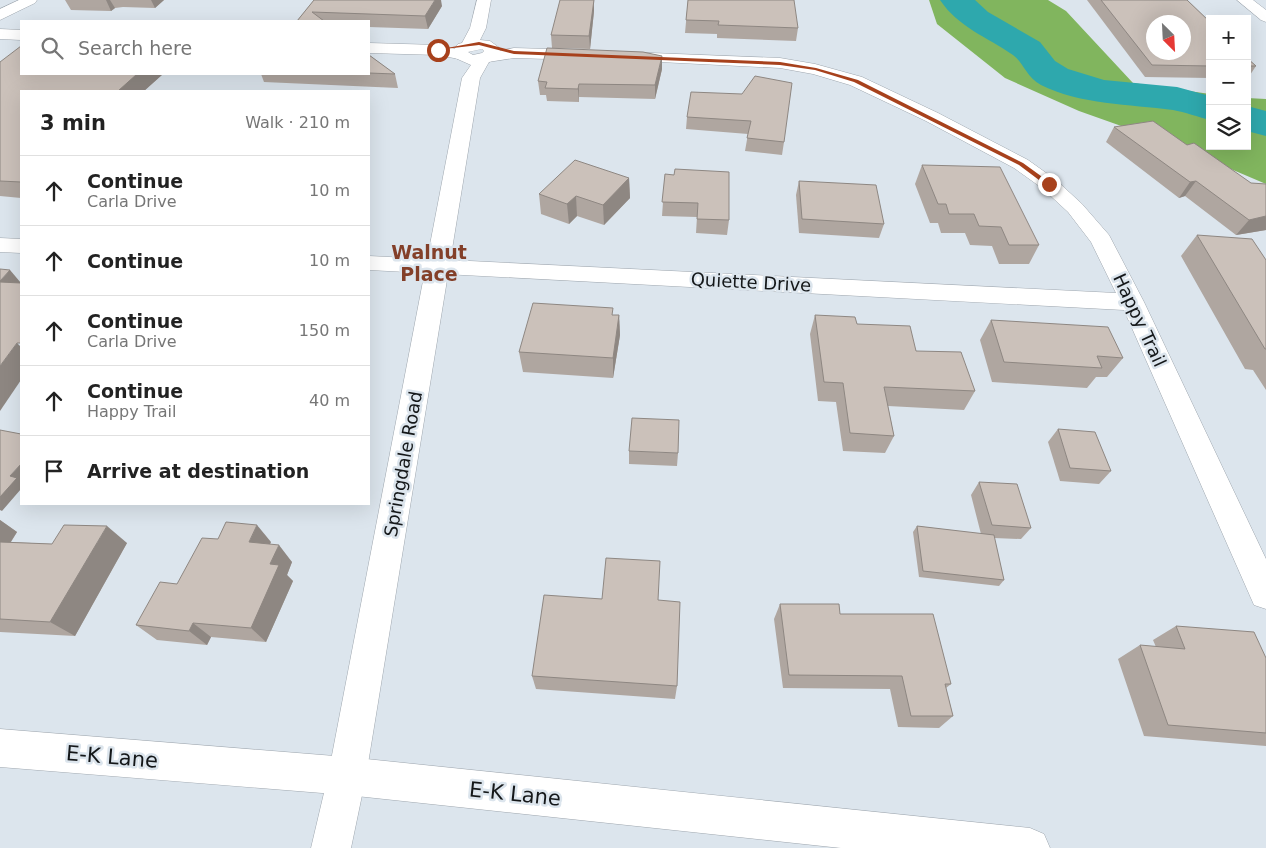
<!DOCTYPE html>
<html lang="en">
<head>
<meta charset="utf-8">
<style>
	body { margin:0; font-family:"DejaVu Sans",sans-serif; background:#f6f6f6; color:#222 }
	.controls { position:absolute; right:15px; top:15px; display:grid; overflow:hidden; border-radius:0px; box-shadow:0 5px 20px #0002 }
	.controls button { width:45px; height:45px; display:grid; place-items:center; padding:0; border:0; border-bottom:1px solid #e0e0e0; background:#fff; color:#222; font:25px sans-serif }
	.compass { position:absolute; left:1146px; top:15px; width:45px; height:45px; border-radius:50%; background:#fff; box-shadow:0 5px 20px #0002; rotate:156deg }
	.stop { position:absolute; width:15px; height:15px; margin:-11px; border:4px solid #a7411c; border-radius:50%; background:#fff }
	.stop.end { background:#a7411c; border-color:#fff; box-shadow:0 1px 5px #0008 }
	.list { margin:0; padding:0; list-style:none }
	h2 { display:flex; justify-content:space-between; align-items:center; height:65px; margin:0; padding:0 20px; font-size:21px }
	h2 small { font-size:16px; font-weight:400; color:#767676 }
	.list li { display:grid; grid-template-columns:32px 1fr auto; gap:15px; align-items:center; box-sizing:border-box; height:70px; padding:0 20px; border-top:1px solid #e0e0e0 }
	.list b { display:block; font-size:19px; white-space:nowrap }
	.list p { margin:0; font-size:16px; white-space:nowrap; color:#767676 }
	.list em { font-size:16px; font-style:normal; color:#767676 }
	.icon { flex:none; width:28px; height:28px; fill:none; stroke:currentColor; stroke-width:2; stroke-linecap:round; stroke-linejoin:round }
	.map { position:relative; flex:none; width:1266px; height:848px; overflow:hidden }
	.search { position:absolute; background:#fff; box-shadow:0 5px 20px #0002; left:20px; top:20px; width:350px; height:55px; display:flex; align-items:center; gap:12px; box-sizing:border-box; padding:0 18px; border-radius:0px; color:#767676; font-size:19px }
	.panel { position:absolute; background:#fff; box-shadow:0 5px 20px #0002; left:20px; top:90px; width:350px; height:415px; border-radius:0px }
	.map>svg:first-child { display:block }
	.forest { fill:#81b55e }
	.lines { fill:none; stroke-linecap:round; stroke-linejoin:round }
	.river { fill:#2ea8ad; fill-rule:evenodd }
	.street-casing { stroke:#9ea6ae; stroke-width:1 }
	.secondary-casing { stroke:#9ea6ae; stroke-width:1 }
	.street { fill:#fff; fill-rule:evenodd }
	.secondary { fill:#fff; fill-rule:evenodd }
	.wall { fill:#afa6a0 }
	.shaded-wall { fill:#8e8782 }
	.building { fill:#cbc1ba; stroke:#8e8782; fill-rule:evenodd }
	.route { fill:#a7411c }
	.labels { text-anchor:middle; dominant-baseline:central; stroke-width:5; stroke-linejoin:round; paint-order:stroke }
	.street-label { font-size:18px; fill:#141719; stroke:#dce5ed }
	.neighbourhood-label { font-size:19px; font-weight:bold; fill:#833f29; stroke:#dce5ed }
	.near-street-label { font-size:21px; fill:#141719; stroke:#dce5ed }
</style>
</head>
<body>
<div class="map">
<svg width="1266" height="848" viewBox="0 0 1266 848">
	<rect width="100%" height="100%" fill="#dce5ed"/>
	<!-- forest -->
	<polygon class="forest" points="929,0 1048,0 1066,11 1133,83 1210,94 1210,146 1247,146 1247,98 1266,99 1266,184 1172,144 1079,111 1005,78 937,24"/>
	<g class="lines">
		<!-- river -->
		<g class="river">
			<path d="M 940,0 L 975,0 L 988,12 L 1040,42 L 1055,61 L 1068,69 L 1104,80 L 1177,87 L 1210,96 L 1210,120 C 1198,117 1185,112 1173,110 C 1129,104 1081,105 1041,85 C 1026,77 1024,63 1013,55 C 987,37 958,27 940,0 Z"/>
			<polygon points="1247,106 1266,111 1266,136 1247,131"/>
		</g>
		<defs>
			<g id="street">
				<polygon points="19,0 37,0 35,3 0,20 0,9"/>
				<polygon points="1237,0 1253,0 1266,10 1266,22 1261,20"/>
				<polygon points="0,29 21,30 21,40 0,39"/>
				<polygon points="369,43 438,45 465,51 467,54 459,59 438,55 369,53"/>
				<polygon points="514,48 583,50 591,55 583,60 514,58 488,62 480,57 482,54"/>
				<polygon points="626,52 780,58 815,64 862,77 938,113 1028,160 1056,180 1082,204 1109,235 1144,302 1266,559 1266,609 1254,605 1124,310 369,270 369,256 1116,293 1091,242 1068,212 1042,188 1014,168 926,121 850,85 813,74 780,68 620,60 618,57"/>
				<polygon points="0,238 21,239 21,253 0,252"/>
				<polygon points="0,729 347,757 1030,828 1044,834 1050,848 841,848 347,795 0,767"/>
			</g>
			<path id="secondary" d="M 477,0 L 491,0 L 486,28 L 480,40 L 490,41 L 501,49 L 494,60 L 489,62 L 480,78 L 366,776 L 351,848 L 311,848 L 328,776 L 462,78 L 471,65 L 453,57 L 451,54 L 458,44 L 462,43 L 470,28 ZM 482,49 L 484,51 L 482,53 L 473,55 L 468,52 Z"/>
		</defs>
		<!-- street casing -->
		<use href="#street" class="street-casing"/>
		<!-- secondary casing -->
		<use href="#secondary" class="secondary-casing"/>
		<!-- street -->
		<use href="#street" class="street"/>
		<!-- secondary -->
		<use href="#secondary" class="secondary"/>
	</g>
	<!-- wall -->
	<g class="wall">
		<polygon points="65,0 164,0 155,8 123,7 115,8 111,11 71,10"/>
		<polygon points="314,0 442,6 428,29 369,27 369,21 297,21"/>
		<polygon points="594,0 594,11 590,49 552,48 551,35"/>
		<polygon points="688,0 798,28 796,41 717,38 717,34 685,33"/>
		<polygon points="1087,0 1187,0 1210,22 1210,78 1145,77"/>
		<polygon points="369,55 395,74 398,88 264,82 261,74 369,74"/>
		<polygon points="1247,58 1256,66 1248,78 1247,78"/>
		<polygon points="0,62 21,74 163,74 144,91 21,91 21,198 0,196"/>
		<polygon points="662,69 655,99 579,97 579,102 547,101 546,95 540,95 538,81"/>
		<polygon points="742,94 784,142 782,155 745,151 748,134 686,129 687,117"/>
		<polygon points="1114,127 1187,145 1251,183 1266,184 1266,230 1236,235 1185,196 1179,198 1106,142"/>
		<polygon points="922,165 1039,245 1029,264 999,264 992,246 970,245 965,233 941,233 938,223 930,223 915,184"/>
		<polygon points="665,174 729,220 727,235 696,233 697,217 662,216"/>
		<polygon points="629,178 630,198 604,225 577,216 569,224 541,214 539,194"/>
		<polygon points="799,181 884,224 879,238 799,233 796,195"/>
		<polygon points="1197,235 1266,260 1266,390 1253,370 1245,369 1181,256"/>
		<polygon points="613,315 619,315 620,335 613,378 523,372 519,352"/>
		<polygon points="815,315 857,324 916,351 975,391 964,410 888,406 894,436 885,453 843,451 836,402 818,401 810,334"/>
		<polygon points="991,320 1123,358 1107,377 1096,377 1087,388 992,382 980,340"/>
		<polygon points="1058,429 1111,471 1099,484 1060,481 1048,442"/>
		<polygon points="629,451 678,453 677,466 629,464"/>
		<polygon points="979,482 1031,528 1021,539 994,538 1004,580 999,586 919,577 913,532 917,526 981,534 971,495"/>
		<polygon points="0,520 17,532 11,542 52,544 127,543 75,636 0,632"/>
		<polygon points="271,542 270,544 292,562 287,575 293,581 266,642 211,637 207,645 157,640 136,625"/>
		<polygon points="602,599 658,600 677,686 675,699 536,689 532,676"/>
		<polygon points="780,604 840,614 951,684 946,688 953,716 939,728 898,727 890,689 783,688 774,619"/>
		<polygon points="1176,626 1266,658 1266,746 1144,736 1118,659 1140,645 1156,647 1153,640"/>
	</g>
	<!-- shaded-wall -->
	<g class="shaded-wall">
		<polygon points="106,0 110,0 115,8 111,11"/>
		<polygon points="151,0 164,0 155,8"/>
		<polygon points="435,0 441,0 442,6 428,29 425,16"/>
		<polygon points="594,0 594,11 590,49 589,36"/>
		<polygon points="662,56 662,69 655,99 655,85"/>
		<polygon points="137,74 163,74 144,91 118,91"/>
		<polygon points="579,84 579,102 578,89"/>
		<polygon points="629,178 630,198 604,225 603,205"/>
		<polygon points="1196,181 1185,196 1179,198 1190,182"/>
		<polygon points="576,196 577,216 569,224 567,204"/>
		<polygon points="1266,216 1266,230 1236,235 1249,220"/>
		<polygon points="10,270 21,283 0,283 0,281"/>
		<polygon points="619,315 620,335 613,378 613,358"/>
		<polygon points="17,343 21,347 21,380 0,411 0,366"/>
		<polygon points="21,464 21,479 20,480 21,481 21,489 2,511 0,510 0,497 10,476"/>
		<polygon points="0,520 17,532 1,557 0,556"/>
		<polygon points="257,525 271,542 263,559 249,542"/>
		<polygon points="107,526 127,543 75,636 50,622"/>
		<polygon points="279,545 292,562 287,575 293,581 266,642 251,628 270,564"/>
		<polygon points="193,623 211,637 207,645 189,631"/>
	</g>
	<!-- building -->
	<g class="building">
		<polygon points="314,0 435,0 425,16 312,12 324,21 297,21"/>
		<polygon points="560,0 594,0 589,36 551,35"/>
		<polygon points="688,0 794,0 798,28 718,25 719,21 686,20"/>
		<path d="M 1101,0 L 1187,0 L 1210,22 L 1210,66 L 1152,65 ZM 1154,22 L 1184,22 L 1184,52 L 1154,52 Z"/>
		<polygon points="21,46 21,74 137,74 118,91 21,91 21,182 0,181 0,62"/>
		<polygon points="547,48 643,52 662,56 655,85 579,84 578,89 545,88 547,82 538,81"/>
		<polygon points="369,55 395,74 369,73"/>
		<polygon points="1247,58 1256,66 1247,66"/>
		<polygon points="755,76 792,83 784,142 747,138 751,121 687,117 691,92 742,94"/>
		<polygon points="1153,121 1187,145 1194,143 1251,183 1266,184 1266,216 1249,220 1196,181 1190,182 1114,127"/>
		<polygon points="575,160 629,178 603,205 576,196 567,204 539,194"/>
		<polygon points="922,165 1000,167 1039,245 1009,245 1001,227 979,226 974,214 949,214 946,204 938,204"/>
		<polygon points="675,169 729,172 729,220 697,219 698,203 662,202 665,174 674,175"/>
		<polygon points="799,181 876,185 884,224 802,219"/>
		<polygon points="1197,235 1252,239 1266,260 1266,349 1265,349"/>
		<polygon points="0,269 10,270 0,281"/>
		<polygon points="0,282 21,283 21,343 17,343 0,366"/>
		<polygon points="533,303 613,308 612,315 619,315 613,358 519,352"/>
		<polygon points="815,315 855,317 857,324 910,326 916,351 961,352 975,391 884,387 894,436 850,433 843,383 824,382"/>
		<polygon points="991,320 1108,327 1123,358 1097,356 1102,368 1004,362"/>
		<polygon points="632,418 679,420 678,453 629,451"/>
		<polygon points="1058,429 1095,432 1111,471 1070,468"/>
		<polygon points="0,430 21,434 21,464 10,476 17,478 0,497"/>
		<polygon points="979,482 1017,484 1031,528 992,525"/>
		<polygon points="226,522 257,525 249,542 279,545 270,564 279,565 251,628 193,623 189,631 136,625 160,582 177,584 202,538 218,539"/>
		<polygon points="64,525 107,526 50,622 0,619 0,542 52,544"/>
		<polygon points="917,526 994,535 1004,580 923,571"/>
		<polygon points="606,558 660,561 658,600 680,602 677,686 532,676 544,595 602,599"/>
		<polygon points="780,604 839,604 840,614 933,614 951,684 945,684 953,716 911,716 902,676 789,675"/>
		<polygon points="1176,626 1254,632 1266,658 1266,733 1168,725 1140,645 1185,649"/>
	</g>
	<!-- route -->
	<polygon class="route" points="479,42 514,51 780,62 816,68 858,80 1023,163 1052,184 1047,186 1019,165 854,82 815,70 780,65 514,54 479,45 436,50"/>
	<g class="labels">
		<!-- street labels -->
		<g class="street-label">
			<text transform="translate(751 282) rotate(3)">Quiette Drive</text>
			<text transform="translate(1140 320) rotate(65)">Happy Trail</text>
			<text transform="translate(403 464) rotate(-80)">Springdale Road</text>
		</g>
		<!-- neighbourhood labels -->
		<g class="neighbourhood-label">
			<text x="429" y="252">Walnut<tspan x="429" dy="22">Place</tspan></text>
		</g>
		<!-- near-street labels -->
		<g class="near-street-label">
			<text transform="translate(112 757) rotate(5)">E-K Lane</text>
			<text transform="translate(515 794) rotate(6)">E-K Lane</text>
		</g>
	</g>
</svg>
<div class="controls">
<button>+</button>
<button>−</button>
<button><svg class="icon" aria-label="layers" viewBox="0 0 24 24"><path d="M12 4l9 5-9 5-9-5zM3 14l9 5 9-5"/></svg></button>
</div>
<svg class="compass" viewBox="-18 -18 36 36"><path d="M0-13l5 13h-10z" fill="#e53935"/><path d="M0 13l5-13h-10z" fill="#767676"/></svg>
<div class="stop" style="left:438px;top:50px"></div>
<div class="stop end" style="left:1049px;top:184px"></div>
<div class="search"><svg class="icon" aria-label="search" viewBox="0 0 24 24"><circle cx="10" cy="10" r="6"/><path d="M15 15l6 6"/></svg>Search here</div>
<section class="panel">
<h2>3 min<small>Walk · 210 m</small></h2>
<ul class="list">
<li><svg class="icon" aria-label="ahead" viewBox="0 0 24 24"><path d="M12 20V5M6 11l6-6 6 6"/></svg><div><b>Continue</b><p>Carla Drive</p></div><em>10 m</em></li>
<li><svg class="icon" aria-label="ahead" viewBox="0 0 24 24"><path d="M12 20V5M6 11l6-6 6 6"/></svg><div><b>Continue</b></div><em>10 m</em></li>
<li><svg class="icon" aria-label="ahead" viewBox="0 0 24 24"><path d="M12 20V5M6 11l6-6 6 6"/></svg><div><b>Continue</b><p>Carla Drive</p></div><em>150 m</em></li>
<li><svg class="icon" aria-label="ahead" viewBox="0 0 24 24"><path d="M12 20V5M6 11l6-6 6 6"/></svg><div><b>Continue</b><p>Happy Trail</p></div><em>40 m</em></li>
<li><svg class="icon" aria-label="arrive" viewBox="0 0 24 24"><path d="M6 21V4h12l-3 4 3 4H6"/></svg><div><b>Arrive at destination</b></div></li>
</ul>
</section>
</div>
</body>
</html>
